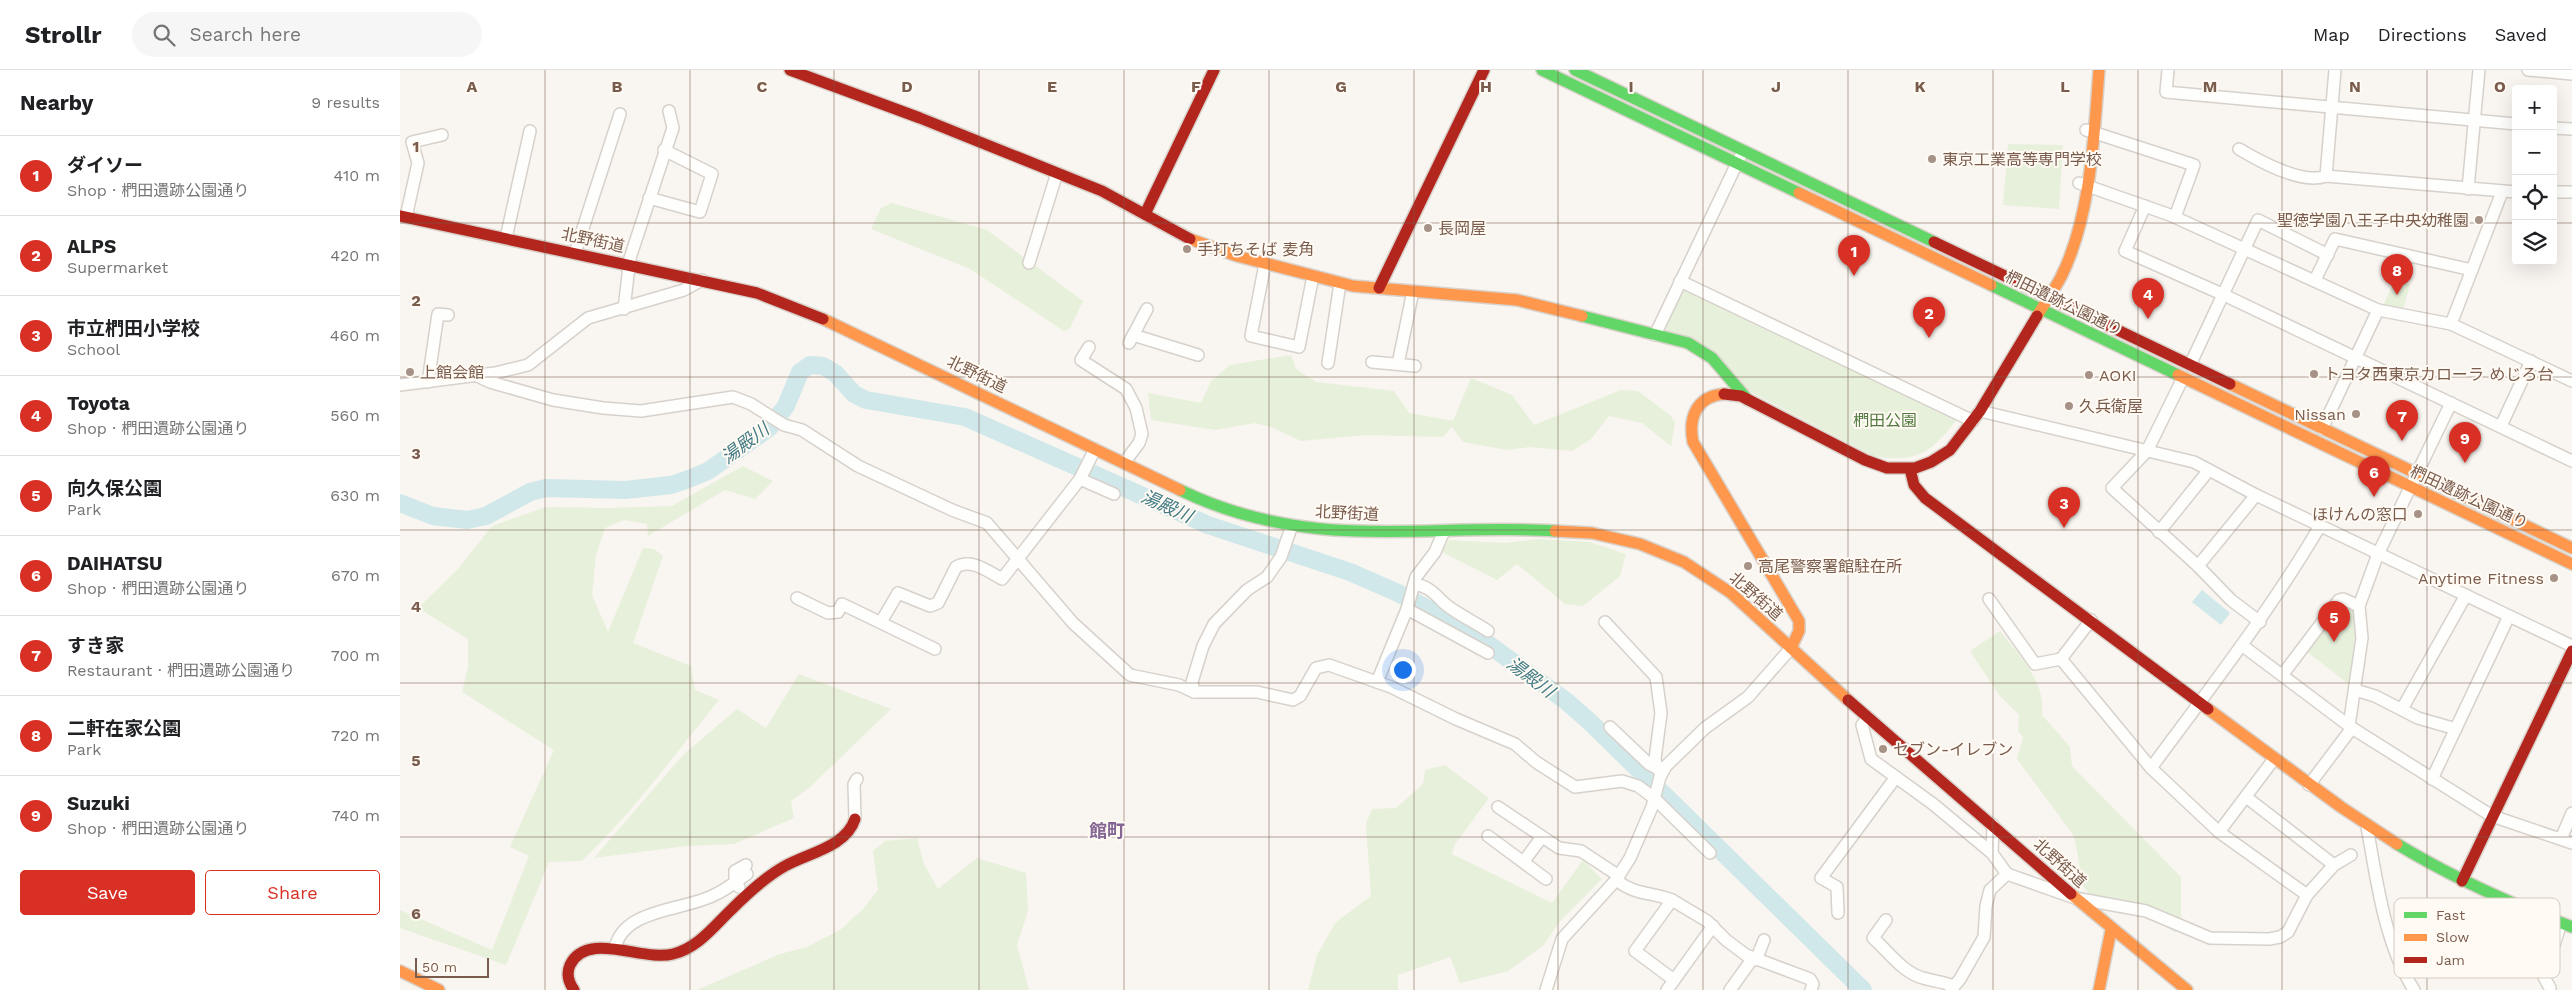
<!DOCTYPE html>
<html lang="en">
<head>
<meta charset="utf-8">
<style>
	body { margin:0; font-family:"Work Sans","Noto Sans JP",sans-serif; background:#f6f6f6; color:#202124 }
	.controls { position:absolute; right:15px; top:15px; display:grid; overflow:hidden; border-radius:5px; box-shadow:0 5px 20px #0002 }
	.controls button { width:45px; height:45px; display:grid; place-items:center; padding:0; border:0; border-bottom:1px solid #e0e0e0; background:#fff; color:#202124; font:25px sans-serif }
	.scale { position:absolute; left:15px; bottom:12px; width:74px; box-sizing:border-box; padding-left:5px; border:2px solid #7a5c4d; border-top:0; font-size:14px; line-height:18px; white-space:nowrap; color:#7a5c4d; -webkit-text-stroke:4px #fffaf3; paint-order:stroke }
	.you { position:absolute; left:1002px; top:599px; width:18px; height:18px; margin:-12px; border:4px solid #fff; border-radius:50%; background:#1a73e8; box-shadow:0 0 0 8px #1a73e833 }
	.badge { display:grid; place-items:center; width:32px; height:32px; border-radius:50%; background:#d93025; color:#fff; font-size:16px; font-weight:700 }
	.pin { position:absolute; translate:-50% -41px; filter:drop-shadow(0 1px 2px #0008) }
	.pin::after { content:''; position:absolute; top:26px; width:18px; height:15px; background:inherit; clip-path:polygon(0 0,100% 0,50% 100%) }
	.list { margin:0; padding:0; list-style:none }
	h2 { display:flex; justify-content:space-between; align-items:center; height:65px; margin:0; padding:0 20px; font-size:21px }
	h2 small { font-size:16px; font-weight:400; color:#757577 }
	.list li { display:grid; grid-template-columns:32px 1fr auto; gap:15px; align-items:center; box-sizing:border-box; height:80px; padding:0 20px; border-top:1px solid #e0e0e0 }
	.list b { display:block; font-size:19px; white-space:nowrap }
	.list p { margin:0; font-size:16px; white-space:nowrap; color:#757577 }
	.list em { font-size:16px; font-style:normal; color:#757577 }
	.actions { display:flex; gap:10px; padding:15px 20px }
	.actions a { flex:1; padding:11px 0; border:1px solid #d93025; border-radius:5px; text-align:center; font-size:18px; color:#d93025 }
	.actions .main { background:#d93025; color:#fff }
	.icon { flex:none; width:28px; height:28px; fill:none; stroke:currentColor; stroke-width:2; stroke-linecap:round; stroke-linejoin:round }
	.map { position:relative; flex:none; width:2172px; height:920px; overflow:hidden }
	header { display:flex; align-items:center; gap:30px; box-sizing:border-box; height:70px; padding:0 25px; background:#fff; border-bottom:1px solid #e0e0e0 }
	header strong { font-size:24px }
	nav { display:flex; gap:28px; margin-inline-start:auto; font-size:18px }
	.search { width:350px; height:45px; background:#f6f6f6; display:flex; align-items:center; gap:12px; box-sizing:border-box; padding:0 18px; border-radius:28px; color:#757577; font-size:19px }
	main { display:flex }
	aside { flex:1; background:#fff }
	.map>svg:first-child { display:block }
	.green { fill:#e7f0db }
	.water { fill:#d0e8ea }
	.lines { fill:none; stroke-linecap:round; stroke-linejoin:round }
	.river { stroke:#d0e8ea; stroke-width:18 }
	.street-casing { stroke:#d7d1cb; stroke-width:14 }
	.fast-casing { stroke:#d9d2cb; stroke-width:14 }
	.slow-casing { stroke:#d9d2cb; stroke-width:14 }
	.jam-casing { stroke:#d9d2cb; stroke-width:14 }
	.street { stroke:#fefefd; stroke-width:11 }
	.fast { stroke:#63d668; stroke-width:11 }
	.slow { stroke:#ff974d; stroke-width:11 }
	.jam { stroke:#b3261e; stroke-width:11 }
	.grid { fill:none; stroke:#7a5c4d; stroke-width:1; stroke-opacity:0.55 }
	.poi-dot { fill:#a69286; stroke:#fffaf3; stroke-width:2 }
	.labels { text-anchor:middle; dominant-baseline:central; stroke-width:4; stroke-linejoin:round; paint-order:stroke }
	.poi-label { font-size:16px; fill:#7a5c4d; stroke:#fffaf3; text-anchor:start }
	.street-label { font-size:16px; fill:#7a5c4d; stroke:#fffaf3 }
	.park-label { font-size:16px; fill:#537a41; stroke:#fffaf3 }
	.water-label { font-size:18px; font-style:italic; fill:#437c86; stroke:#fffaf3 }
	.neighbourhood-label { font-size:18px; font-weight:bold; fill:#846695; stroke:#fffaf3 }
	.key { fill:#fffaf3; stroke:#d7cbc1; stroke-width:1 }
	.key-label { font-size:14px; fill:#7a5c4d }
	.grid-label { font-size:16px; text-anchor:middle; font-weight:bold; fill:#7a5c4d; stroke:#fffaf3; stroke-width:4; stroke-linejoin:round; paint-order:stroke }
</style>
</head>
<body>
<header>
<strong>Strollr</strong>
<div class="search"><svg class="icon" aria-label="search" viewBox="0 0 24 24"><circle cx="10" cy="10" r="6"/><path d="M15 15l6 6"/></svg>Search here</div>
<nav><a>Map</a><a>Directions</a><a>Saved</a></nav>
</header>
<main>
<aside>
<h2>Nearby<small>9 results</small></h2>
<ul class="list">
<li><span class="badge">1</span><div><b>ダイソー</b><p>Shop · 椚田遺跡公園通り</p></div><em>410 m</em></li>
<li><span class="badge">2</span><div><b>ALPS</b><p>Supermarket</p></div><em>420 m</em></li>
<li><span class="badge">3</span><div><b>市立椚田小学校</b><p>School</p></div><em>460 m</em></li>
<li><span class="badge">4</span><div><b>Toyota</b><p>Shop · 椚田遺跡公園通り</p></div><em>560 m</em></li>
<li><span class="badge">5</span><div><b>向久保公園</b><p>Park</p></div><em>630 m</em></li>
<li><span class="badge">6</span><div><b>DAIHATSU</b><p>Shop · 椚田遺跡公園通り</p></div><em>670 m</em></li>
<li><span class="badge">7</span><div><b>すき家</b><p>Restaurant · 椚田遺跡公園通り</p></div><em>700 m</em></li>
<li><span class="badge">8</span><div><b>二軒在家公園</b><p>Park</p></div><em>720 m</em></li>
<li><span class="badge">9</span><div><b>Suzuki</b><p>Shop · 椚田遺跡公園通り</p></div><em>740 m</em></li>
</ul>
<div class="actions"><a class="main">Save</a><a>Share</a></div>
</aside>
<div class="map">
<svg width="2172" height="920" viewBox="0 0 2172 920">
	<rect width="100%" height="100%" fill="#f9f5f0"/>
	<!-- green -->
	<g class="green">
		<polygon points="1608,74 1663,75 1659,139 1603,135"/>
		<polygon points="492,133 587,160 683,231 670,258 664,261 570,199 471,159 481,138"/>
		<polygon points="1994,212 2010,214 2003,240 1983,236"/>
		<path d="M 1284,213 L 1561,344 C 1534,380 1520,394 1473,386 L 1351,322 L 1267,261 L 1265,253 Z"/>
		<polygon points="891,285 896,299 916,312 994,321 1009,343 1053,351 1071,308 1112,325 1134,355 1221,320 1238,321 1270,345 1275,352 1271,376 1242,353 1209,346 1191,369 1172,381 1129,377 1107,380 1063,372 1052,357 1043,367 965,365 901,371 871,357 855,353 815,360 751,350 748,323 801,333 811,311 830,295"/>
		<path d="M 343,396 L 373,411 L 355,429 L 325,420 L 248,466 L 247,454 L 224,450 L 205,458 L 196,485 L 192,525 L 208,562 L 243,478 L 254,479 L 263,486 L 233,573 L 291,596 L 295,620 L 319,630 C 274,685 233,742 182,791 L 149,792 L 106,895 L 0,858 L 0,840 L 92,880 L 129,786 L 110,777 L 154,680 L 62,622 L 68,598 L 68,569 L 18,538 L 58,499 L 92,456 L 146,437 L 207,438 L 272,436 Z"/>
		<polygon points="1139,469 1190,472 1226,484 1220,506 1183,536 1165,534 1117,494 1097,510 1042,482 1049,470 1104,473"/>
		<polygon points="1944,533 1954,538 1958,563 1950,615 1906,581"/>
		<path d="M 1600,561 C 1619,585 1646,612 1642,645 L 1670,677 L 1672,696 L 1781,807 L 1781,862 L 1774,862 L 1744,841 L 1700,835 L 1684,818 L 1674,766 L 1617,689 L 1623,667 L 1618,661 L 1619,645 L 1599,625 L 1570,581 Z"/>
		<polygon points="399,604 491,639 409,718 391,731 394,748 334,774 286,776 194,788 283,685 337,639 366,658"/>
		<polygon points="1045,695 1089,728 1055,774 1052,784 1152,833 1183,790 1202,809 1160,851 1143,876 1108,901 1060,913 1050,887 998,905 998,920 908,920 917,885 936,852 971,826 966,754 972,739 996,738 1023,714 1025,700"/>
		<polygon points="517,768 524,794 538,819 577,788 626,803 628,841 617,875 629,920 297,920 380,884 407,877 440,860 463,839 478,820 473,781 485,771"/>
	</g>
	<!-- water -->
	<polygon class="water" points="1802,520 1830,543 1821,555 1792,532"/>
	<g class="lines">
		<!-- river -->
		<polyline class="river" points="0,433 33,446 67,450 86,446 130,422 146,418 225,420 271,415 286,410 308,401 369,358 386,336 400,302 410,295 423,296 435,303 454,324 466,330 565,347 808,455 950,502 998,523 1073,563 1166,631 1190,652 1463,920"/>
		<defs>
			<g id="street">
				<polyline points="1768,0 1766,22 2116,54"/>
				<polyline points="2128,0 2172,4"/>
				<polyline points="2153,58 2172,59"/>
				<polyline points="1686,60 1794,95 1775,147"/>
				<path d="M 1839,79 C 1859,91 1903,115 1926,106 L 2116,122"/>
				<polyline points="1926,106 1935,0"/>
				<polyline points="1679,113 1770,145 1978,240 2051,254 2172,311"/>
				<polyline points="2068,119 2079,0"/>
				<polyline points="2153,122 2172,122"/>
				<polyline points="249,128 300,142 312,104 264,80"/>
				<polyline points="1745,136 1725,181 1822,224 2172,391"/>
				<polyline points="6,147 18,93 12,72 42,65"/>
				<polyline points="106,168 130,61"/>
				<polyline points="175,183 220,44"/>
				<polyline points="629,193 657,103"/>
				<polyline points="865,194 851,266 899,277 913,206"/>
				<polyline points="1915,210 1935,169 2072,200"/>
				<polyline points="1280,211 1573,351"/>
				<polyline points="224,239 230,188 273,58 269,41"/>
				<polyline points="2051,254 2102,122"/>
				<polyline points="733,265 798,285"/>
				<polyline points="1255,265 1340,87"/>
				<polyline points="729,273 747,239"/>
				<polyline points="689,277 681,290 726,319 736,338 742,364 739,373 724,393"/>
				<polyline points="972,292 1015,296"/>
				<polyline points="928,293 940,213"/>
				<polyline points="998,294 1013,221"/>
				<polyline points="1790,295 1858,150 1928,185"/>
				<polyline points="77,306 90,312 153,330 203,338 241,341 333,327 351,334 384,355 402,360 458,396 552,440 587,453 673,553 730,605 779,615 794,622 857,622 893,630 900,626 916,598 929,595 991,617 1056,649 1115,674 1136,692 1175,717 1222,711 1238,716 1254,728 1310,783"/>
				<polyline points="1783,308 1747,381 1712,418 1798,496 1831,530 1860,552"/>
				<polyline points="28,312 38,244 48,245"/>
				<polyline points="0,315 95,303 128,295 188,248 284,220 302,210"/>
				<polyline points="1580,341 1794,392 1856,425 2172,576"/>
				<polyline points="2101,356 2131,291"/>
				<polyline points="1922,359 1978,240"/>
				<polyline points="680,409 714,424"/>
				<polyline points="1759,462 1809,400"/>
				<polyline points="1798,496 1856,425"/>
				<path d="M 1014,514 C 1028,516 1034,523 1043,532 C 1053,542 1075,552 1088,561"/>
				<polyline points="397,528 428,543 438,542 442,534 535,579"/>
				<polyline points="1589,529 1635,594 1661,589 1751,698 1819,762 1907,825 1934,795 1951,785"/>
				<polyline points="1007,539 1088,583"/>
				<path d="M 481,552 L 498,523 L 530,536 L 538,533 L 556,497 C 572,488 587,501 602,509 L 680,409 L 695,379"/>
				<polyline points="1205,552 1256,607 1261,643 1255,689 1257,698 1261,703"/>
				<polyline points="1843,576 1952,658 2092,746 2172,773"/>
				<polyline points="1661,589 1691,550"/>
				<polyline points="1883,604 1939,530 1943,529 1959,536"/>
				<polyline points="977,612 1007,539 1016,507 1035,482 1044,461"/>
				<polyline points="1955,620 1975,626 2018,648 2056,659"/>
				<polyline points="794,622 792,612 803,576 814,554 847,520 867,507 881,487 892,455"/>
				<polyline points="2002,639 2066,525"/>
				<polyline points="1468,647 1462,655 1471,689 1533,734 1592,783 1607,804"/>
				<polyline points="1949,656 1962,568 1959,536 1978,484 2051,333"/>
				<polyline points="1210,657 1249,694 1257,698"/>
				<path d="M 1751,698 C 1810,618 1870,541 1920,456"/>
				<polyline points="2032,709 2109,546"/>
				<polyline points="1909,715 1952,658"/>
				<polyline points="1846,727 1934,795"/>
				<polyline points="1098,737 1159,778 1181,781 1219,806"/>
				<polyline points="455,749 454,714 457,709"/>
				<path d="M 1967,757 C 1977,811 1984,873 2014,920"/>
				<polyline points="1819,762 1874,689"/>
				<polyline points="1088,766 1146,809"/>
				<polyline points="2161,769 2172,743"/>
				<polyline points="1592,783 1593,755"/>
				<polyline points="1124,791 1142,767"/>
				<path d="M 1216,810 C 1237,826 1248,821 1272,830"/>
				<polyline points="339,817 335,812 335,801 346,795"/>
				<polyline points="1438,843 1437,817 1421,808 1496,707"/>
				<path d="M 1486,850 L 1473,868 C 1488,881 1503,903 1523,908 C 1533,911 1544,912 1554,916"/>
				<path d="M 215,878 C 224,838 284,841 314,825 C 326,820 336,811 347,804"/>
				<polyline points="1356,890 1364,870"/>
				<polyline points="1274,910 1235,881 1272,830 1307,851 1326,870 1346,885 1410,909 1413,914 1411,920"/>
				<polyline points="2150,918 2144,907 2161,853"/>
				<polyline points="1146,920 1162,869 1216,810 1230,788 1252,737 1260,707 1266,696 1305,658 1348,627 1391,578"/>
				<polyline points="1267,920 1313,856"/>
				<polyline points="1330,920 1353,888"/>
				<polyline points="1551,920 1560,909 1584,867 1586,836 1590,820 1607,804 1675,828 1746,841 1810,868 1869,869 1880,867 1888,862 1907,825"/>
			</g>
			<g id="fast">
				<polyline points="1142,0 1399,123"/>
				<polyline points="1175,0 1534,172"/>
				<polyline points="1591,215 1778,305"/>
				<polyline points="1182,246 1288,273 1312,288 1348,330"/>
				<path d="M 780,420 C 827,443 882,456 934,460 C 1007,465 1081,456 1155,461"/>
				<path d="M 1997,774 C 2053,808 2111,834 2172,857"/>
			</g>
			<g id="slow">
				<polyline points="1399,123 1591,215"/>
				<polyline points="790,169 837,186 953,216 1117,230 1182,246"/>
				<path d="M 1637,246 C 1645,233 1654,220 1661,207 C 1691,147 1694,66 1699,0"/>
				<polyline points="423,249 780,420"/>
				<polyline points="1778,305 2172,494"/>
				<polyline points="1830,314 2172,478"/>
				<path d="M 1324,324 C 1297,326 1288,347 1293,372 L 1399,551 L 1399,561 L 1391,578"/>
				<polyline points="1155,461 1192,463 1240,474 1284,492 1331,523 1448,630"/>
				<polyline points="1808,639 1941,737 1997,774"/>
				<polyline points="1671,824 1787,920"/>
				<polyline points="0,901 39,920"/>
				<polyline points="1699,920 1711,860"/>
			</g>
			<g id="jam">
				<polyline points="390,0 520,48 702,121 790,169"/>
				<polyline points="745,144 814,0"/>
				<polyline points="0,146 357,223 423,249"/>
				<polyline points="1534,172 1830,314"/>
				<polyline points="979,218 1084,0"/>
				<polyline points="1324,324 1341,326 1465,390 1487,398 1515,398 1531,392 1550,380 1580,341 1637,246"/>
				<polyline points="1510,399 1514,415 1525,428 1808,639"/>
				<polyline points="1448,630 1671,824"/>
				<polyline points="2062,811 2172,581"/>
				<path d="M 174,920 C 169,913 166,904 170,895 C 187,860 243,892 273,884 C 298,878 314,856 332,839 C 348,823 365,807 385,796 C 408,783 446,777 455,749"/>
			</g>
		</defs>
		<!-- street casing -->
		<use href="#street" class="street-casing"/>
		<!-- fast casing -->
		<use href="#fast" class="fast-casing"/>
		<!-- slow casing -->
		<use href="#slow" class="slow-casing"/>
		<!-- jam casing -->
		<use href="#jam" class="jam-casing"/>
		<!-- street -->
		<use href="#street" class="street"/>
		<!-- fast -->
		<use href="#fast" class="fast"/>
		<!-- slow -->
		<use href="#slow" class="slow"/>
		<!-- jam -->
		<use href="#jam" class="jam"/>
	</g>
	<!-- grid -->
	<path class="grid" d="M 145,0 L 145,920M 290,0 L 290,920M 434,0 L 434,920M 579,0 L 579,920M 724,0 L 724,920M 869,0 L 869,920M 1014,0 L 1014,920M 1158,0 L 1158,920M 1303,0 L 1303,920M 1448,0 L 1448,920M 1593,0 L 1593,920M 1738,0 L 1738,920M 1882,0 L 1882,920M 2027,0 L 2027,920M 0,153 L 2116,153M 2153,153 L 2172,153M 0,307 L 2172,307M 0,460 L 2172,460M 0,613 L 2172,613M 0,767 L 2172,767"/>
	<!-- markers -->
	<g class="poi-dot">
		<circle cx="1532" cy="89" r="5"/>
		<circle cx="2079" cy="150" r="5"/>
		<circle cx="1028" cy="158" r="5"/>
		<circle cx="787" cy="179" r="5"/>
		<circle cx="10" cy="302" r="5"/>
		<circle cx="1914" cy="304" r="5"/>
		<circle cx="1689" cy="305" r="5"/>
		<circle cx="1669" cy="336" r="5"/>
		<circle cx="1956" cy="344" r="5"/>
		<circle cx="2018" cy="444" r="5"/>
		<circle cx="1348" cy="496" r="5"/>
		<circle cx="2154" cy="508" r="5"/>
		<circle cx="1483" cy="679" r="5"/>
	</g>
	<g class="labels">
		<!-- poi labels -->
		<g class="poi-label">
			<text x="1542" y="89">東京工業高等専門学校</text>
			<text x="2069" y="150" text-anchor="end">聖徳学園八王子中央幼稚園</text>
			<text x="1038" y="158">長岡屋</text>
			<text x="797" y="179">手打ちそば 麦角</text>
			<text x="20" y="302">上館会館</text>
			<text x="1924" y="304">トヨタ西東京カローラ めじろ台</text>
			<text x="1699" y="305">AOKI</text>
			<text x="1679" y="336">久兵衛屋</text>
			<text x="1946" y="344" text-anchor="end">Nissan</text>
			<text x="2008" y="444" text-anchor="end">ほけんの窓口</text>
			<text x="1358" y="496">高尾警察署館駐在所</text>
			<text x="2144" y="508" text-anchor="end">Anytime Fitness</text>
			<text x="1493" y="679">セブン-イレブン</text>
		</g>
		<!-- street labels -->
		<g class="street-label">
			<text transform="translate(193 170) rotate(12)">北野街道</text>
			<text transform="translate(1664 233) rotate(26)">椚田遺跡公園通り</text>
			<text transform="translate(577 304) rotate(26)">北野街道</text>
			<text transform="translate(2069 427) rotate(25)">椚田遺跡公園通り</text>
			<text transform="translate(947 443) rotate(3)">北野街道</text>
			<text transform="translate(1356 526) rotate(41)">北野街道</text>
			<text transform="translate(1660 793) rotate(42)">北野街道</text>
		</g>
		<!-- park labels -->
		<g class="park-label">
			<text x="1485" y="350">椚田公園</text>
		</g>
		<!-- water labels -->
		<g class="water-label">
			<text transform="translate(345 373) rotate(-37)">湯殿川</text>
			<text transform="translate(767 436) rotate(24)">湯殿川</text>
			<text transform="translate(1131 607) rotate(37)">湯殿川</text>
		</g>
		<!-- neighbourhood labels -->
		<g class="neighbourhood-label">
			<text x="707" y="760">館町</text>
		</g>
	</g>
	<!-- legend -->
	<rect x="1994" y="828" width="166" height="80" rx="8" class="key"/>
	<rect x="2004" y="842" width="23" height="6" fill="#63d668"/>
	<rect x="2004" y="864" width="23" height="7" fill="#ff974d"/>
	<rect x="2004" y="887" width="23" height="6" fill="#b3261e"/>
	<g class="key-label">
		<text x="2036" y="850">Fast</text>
		<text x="2036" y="872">Slow</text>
		<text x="2036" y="895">Jam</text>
	</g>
	<g class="grid-label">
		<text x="72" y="22">A</text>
		<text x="217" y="22">B</text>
		<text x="362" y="22">C</text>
		<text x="507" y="22">D</text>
		<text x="652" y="22">E</text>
		<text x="796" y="22">F</text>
		<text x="941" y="22">G</text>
		<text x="1086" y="22">H</text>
		<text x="1231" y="22">I</text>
		<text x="1376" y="22">J</text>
		<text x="1520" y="22">K</text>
		<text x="1665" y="22">L</text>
		<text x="1810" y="22">M</text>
		<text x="1955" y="22">N</text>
		<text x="2100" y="22">O</text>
		<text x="16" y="82">1</text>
		<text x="16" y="236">2</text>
		<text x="16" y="389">3</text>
		<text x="16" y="542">4</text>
		<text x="16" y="696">5</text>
		<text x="16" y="849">6</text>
	</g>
</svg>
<div class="controls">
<button>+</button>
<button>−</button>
<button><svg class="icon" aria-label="locate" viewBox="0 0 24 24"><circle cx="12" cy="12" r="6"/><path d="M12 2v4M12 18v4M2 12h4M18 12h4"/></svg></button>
<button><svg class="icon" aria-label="layers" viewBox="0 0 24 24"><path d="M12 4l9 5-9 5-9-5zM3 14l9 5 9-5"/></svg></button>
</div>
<div class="scale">50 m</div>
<div class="you"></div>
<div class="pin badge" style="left:1454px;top:206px">1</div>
<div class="pin badge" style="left:1529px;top:268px">2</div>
<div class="pin badge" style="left:1664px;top:458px">3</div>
<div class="pin badge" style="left:1748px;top:249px">4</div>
<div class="pin badge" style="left:1934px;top:572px">5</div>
<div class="pin badge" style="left:1974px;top:427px">6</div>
<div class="pin badge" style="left:2002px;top:371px">7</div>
<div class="pin badge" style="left:1997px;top:225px">8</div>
<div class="pin badge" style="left:2065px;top:393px">9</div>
</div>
</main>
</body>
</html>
